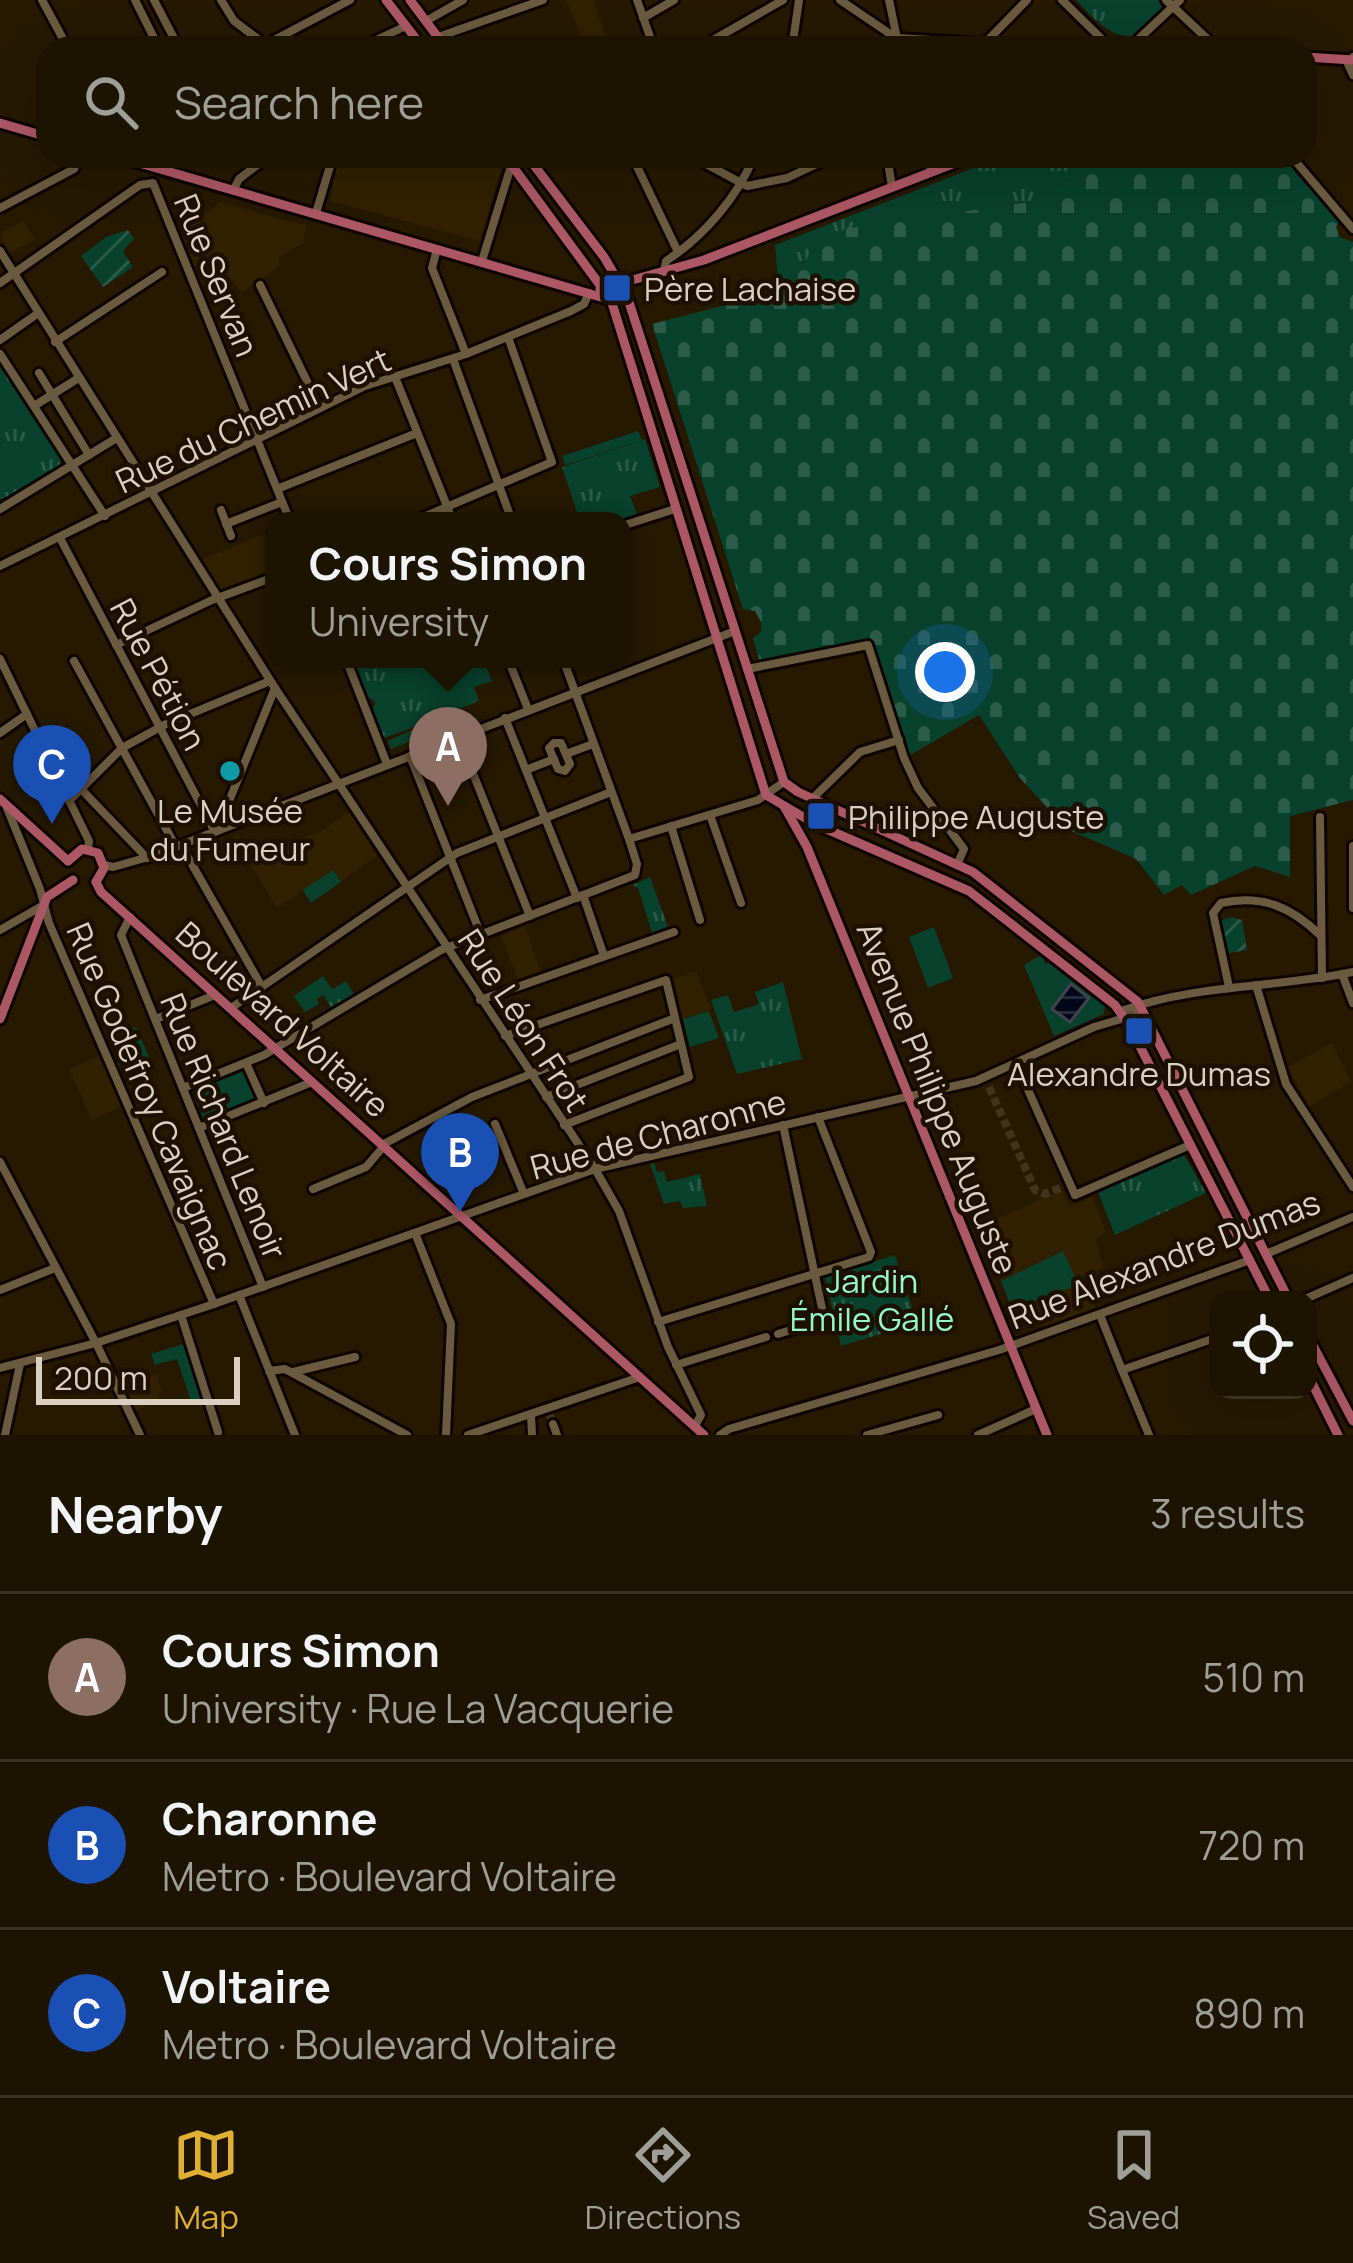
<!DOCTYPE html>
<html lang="en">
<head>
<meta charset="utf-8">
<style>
	body { margin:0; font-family:Manrope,sans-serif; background:#251c0a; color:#f1f3f6 }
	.controls { position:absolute; right:36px; bottom:36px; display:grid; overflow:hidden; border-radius:24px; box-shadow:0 12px 48px #0002 }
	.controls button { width:108px; height:108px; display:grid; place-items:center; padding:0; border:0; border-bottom:3px solid #3a3222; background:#1c1300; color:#f1f3f6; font:60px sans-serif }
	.scale { position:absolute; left:36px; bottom:30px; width:204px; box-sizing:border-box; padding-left:12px; border:6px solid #d9d0c1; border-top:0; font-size:33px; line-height:42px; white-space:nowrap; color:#d9d0c1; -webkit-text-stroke:9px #1d1000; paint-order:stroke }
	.you { position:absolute; left:945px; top:672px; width:42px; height:42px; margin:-30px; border:9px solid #fff; border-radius:50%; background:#1a73e8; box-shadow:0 0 0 18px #1a73e833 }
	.badge { display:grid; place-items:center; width:78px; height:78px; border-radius:50%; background:#e0b034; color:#fff; font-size:39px; font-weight:700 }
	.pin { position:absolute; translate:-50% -99px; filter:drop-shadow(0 3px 6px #0008) }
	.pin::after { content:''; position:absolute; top:63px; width:42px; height:36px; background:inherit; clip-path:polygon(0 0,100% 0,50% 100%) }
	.popup { position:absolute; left:265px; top:512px; width:366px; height:156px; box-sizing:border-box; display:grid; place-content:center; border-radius:24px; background:#1c1300; filter:drop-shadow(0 3px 9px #0005); font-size:39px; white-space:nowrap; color:#a09e99 }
	.popup b { font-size:45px; color:#f1f3f6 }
	.popup::after { content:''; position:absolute; left:50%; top:100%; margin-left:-24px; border:24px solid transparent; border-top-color:#1c1300 }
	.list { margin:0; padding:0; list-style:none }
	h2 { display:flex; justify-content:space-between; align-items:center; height:156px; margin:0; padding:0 48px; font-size:51px }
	h2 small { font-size:39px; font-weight:400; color:#a09e99 }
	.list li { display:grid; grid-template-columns:78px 1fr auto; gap:36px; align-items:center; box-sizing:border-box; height:168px; padding:0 48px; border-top:3px solid #3a3222 }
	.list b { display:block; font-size:45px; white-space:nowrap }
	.list p { margin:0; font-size:39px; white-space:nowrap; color:#a09e99 }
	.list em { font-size:39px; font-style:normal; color:#a09e99 }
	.icon { flex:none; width:66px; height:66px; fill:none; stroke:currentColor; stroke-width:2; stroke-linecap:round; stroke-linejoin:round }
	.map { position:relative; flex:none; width:1353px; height:1435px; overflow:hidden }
	.search { position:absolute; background:#1c1300; box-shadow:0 12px 48px #0002; left:36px; right:36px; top:36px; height:132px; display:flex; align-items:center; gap:30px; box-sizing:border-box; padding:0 42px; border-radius:36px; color:#a09e99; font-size:45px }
	.sheet { height:660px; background:#1c1300 }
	nav { display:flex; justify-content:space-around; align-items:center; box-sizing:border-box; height:168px; border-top:3px solid #3a3222; background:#1c1300; font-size:33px; color:#a09e99 }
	nav a { display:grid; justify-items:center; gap:6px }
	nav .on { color:#e0b034 }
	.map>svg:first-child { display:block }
	.built { fill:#312100 }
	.grass { fill:#08412c }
	.cemetery { fill:url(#cemetery-stones) }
	.park { fill:url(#park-tufts) }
	.garden { fill:url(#garden-furrows) }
	.water { fill:url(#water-rules); stroke:#41434c; stroke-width:3 }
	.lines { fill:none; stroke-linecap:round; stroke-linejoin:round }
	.minor-tunnel { stroke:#41341d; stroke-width:8; stroke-dasharray:8 4; stroke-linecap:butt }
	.minor-casing { stroke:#0f0400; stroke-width:14 }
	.major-casing { stroke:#0f0400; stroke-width:15 }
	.minor { stroke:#6a5a3f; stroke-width:8 }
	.major { stroke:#ab5764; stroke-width:9 }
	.transit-dot { fill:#1a4fb4; stroke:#1d1000; stroke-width:4.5 }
	.culture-dot { fill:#0f9aa8; stroke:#1d1000; stroke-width:4.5 }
	.labels { text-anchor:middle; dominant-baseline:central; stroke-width:9; stroke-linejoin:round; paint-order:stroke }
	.street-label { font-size:33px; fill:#d9d0c1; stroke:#1d1000 }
	.poi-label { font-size:33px; fill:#d9d0c1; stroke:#1d1000; text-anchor:start }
	.park-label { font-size:33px; fill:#93f9c9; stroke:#1d1000 }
</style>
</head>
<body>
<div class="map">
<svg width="1353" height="1435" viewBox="0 0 1353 1435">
	<defs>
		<pattern id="cemetery-stones" width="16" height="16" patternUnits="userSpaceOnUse" patternTransform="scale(3)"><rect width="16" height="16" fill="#08412c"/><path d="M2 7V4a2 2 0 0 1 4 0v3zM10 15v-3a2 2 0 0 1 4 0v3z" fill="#2b5b49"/></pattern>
		<pattern id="park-tufts" width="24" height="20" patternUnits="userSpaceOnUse" patternTransform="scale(3)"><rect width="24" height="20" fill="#08412c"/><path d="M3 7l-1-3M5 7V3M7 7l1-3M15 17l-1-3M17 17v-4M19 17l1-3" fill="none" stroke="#2b5b49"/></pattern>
		<pattern id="garden-furrows" width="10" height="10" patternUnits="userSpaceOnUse" patternTransform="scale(3)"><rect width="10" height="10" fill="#08412c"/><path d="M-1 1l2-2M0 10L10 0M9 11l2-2" fill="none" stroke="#2b5b49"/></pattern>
		<pattern id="water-rules" width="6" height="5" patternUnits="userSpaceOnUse" patternTransform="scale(3)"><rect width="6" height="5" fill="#00071a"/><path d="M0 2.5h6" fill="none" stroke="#252a3a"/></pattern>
	</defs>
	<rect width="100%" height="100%" fill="#261900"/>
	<!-- built -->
	<g class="built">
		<polygon points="566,0 593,0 610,48 558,48 581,36"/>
		<polygon points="339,156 495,156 502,165 480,241 330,201"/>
		<polygon points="220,202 307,226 303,243 278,258 281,265 242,293 225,272 201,281 181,232"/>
		<polygon points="23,221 35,240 9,253 0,233"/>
		<polygon points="274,530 274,570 220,590 200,560"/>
		<polygon points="349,812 377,856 311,903 303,891 277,908 233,836 237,834 253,858 321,831"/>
		<polygon points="525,926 541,972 518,980 501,936"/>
		<polygon points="696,971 711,1010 682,1019 674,979"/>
		<polygon points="1332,1043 1351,1082 1309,1107 1288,1067"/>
		<polygon points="101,1055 122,1106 92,1120 69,1069"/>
		<polygon points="1062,1190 1070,1207 1092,1197 1106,1231 1096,1239 1103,1267 1077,1280 1085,1299 1090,1298 1096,1309 1042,1328 1032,1302 1012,1309 979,1227"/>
		<polygon points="156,1374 162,1391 158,1393 160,1398 135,1411 124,1389"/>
	</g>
	<!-- grass -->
	<g class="grass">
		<polygon points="638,431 642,440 565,465 562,456"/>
		<polygon points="333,870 341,882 311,903 303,890"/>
		<polygon points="934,927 953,978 928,988 909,937"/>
		<polygon points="1041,955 1046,964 1049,962 1105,1006 1104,1014 1054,1036 1024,965"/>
		<polygon points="709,1011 719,1038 690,1047 683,1019"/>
		<polygon points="243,1071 255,1100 204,1121 192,1092"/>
		<polygon points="1063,1251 1079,1285 1012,1309 1001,1281"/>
		<polygon points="183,1344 201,1398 191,1401 177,1359 155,1365 151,1354"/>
	</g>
	<!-- cemetery -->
	<polygon class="cemetery" points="1108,156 1284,156 1339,222 1336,227 1340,237 1353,242 1353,800 1290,816 1290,877 1255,866 1191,895 1182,885 1164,895 1136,859 1067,829 1020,778 979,715 907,757 869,638 760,662 753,638 761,632 761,622 755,611 743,609 652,324 779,291 820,243 844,228 1029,202"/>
	<!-- park -->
	<g class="park">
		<path d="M 1076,0 L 1159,0 L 1162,9 L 1133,37 C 1107,36 1093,17 1076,0 Z"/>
		<polygon points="1005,156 1108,156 1029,202 844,229 820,243 779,291 775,245"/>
		<polygon points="0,365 61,459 59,466 3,499 0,499"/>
		<polygon points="645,439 660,487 630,496 638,517 622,523 580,521 562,467"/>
		<polygon points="352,659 463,659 465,663 483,659 492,681 474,687 479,701 444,715 447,727 391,749 388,741 431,721 384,738 373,710 375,702 368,697"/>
		<polygon points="650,877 669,930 653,936 638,888 633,885"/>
		<polygon points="323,976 332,989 346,981 354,994 331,1007 323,995 317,999 319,1004 305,1012 294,996"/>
		<polygon points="783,982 802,1059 737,1074 711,1000 728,995 734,1012 759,1004 755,992"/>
		<polygon points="136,1027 151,1062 137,1068 132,1059 117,1066 113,1056 128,1049 121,1033"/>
		<polygon points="1183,1153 1206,1193 1115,1235 1098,1192"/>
		<polygon points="654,1163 657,1172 664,1171 667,1182 700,1174 707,1206 683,1208 680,1201 664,1204 650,1164"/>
		<polygon points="895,1255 917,1323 841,1346 825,1277"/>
	</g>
	<!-- garden -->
	<g class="garden">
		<polygon points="128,230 134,239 123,251 133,267 103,287 81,256 106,237"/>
		<polygon points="1232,917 1242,920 1247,950 1224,954 1217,922"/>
	</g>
	<!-- water -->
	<polygon class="water" points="1071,984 1089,998 1070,1022 1052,1009"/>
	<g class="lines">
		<!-- minor-tunnel -->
		<g class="minor-tunnel">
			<polyline points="989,1087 1035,1190 1045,1194 1069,1184"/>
			<polyline points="549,1412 553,1424"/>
		</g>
		<defs>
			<g id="minor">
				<polyline points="42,0 68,48"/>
				<polyline points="135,0 159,48"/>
				<polyline points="154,0 179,48"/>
				<polyline points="221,0 234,21 266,45"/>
				<polyline points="637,0 654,48"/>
				<polyline points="840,0 896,38 985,43 1027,0"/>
				<polyline points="889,0 899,48"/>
				<polyline points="1062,0 1111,48"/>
				<polyline points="1166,0 1217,48"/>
				<polyline points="643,18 674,0"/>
				<polyline points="426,21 463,0"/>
				<polyline points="987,44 1047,48"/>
				<polyline points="422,47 438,37 543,0"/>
				<polyline points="259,48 350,0"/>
				<polyline points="359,48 406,26"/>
				<polyline points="699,48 783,0"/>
				<polyline points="792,48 799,0"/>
				<polyline points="1129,48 1180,0"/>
				<polyline points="1353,57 1348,64 1353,75"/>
				<polyline points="632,156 678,252"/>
				<polyline points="691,156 747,186 787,178 834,156"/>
				<polyline points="887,156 892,187"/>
				<polyline points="927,156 932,172"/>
				<polyline points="1291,156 1353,229"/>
				<polyline points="636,164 651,156"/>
				<polyline points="234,189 239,179 269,156"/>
				<polyline points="0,208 74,169 80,156"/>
				<polyline points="316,213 333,156"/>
				<polyline points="437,249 432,268 466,354"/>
				<polyline points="0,251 275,688 595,1169 619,1211 668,1347 701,1415 695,1426"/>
				<polyline points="482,261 514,156"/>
				<path d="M 664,272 L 666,261 C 703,237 738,197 754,156"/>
				<polyline points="0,283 140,185 153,183 290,521"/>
				<polyline points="260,285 320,408"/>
				<polyline points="0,340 37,314"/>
				<polyline points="55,342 162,272"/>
				<polyline points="0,354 105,516"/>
				<polyline points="453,359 512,521"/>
				<polyline points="39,373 89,455"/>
				<polyline points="395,377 453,521"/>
				<polyline points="34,406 77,379"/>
				<polyline points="277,489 417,433"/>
				<polyline points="0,509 115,439"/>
				<polyline points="221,510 231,536"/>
				<polyline points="414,521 552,462 508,337"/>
				<polyline points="226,524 282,502"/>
				<polyline points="622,526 675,509"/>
				<polyline points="60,538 215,832"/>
				<polyline points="0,566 365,386 466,354 571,311 584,304 589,293"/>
				<polyline points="116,645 212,600 274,577"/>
				<polyline points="0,659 89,841 88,849"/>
				<polyline points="346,659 387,764"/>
				<polyline points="508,659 528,709"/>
				<polyline points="74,661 176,847"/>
				<polyline points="747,669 868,645 904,758 918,788 964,849 957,865"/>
				<polyline points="505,718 577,898"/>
				<polyline points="0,733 27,714"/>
				<polyline points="458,736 530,916"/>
				<polygon points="554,743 561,743 570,764 565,771 558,769 549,748"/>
				<polyline points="566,754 593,744"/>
				<polyline points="410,756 481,935"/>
				<polyline points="526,770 554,759"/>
				<polyline points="82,790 147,858"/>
				<polyline points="812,799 860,752 899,740"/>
				<polyline points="69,801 122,748 166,724 270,681"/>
				<polyline points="7,808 40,889 49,923 214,1304"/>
				<polyline points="710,815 741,903"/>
				<polyline points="1320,817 1322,978"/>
				<polyline points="209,821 223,816 275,688"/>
				<polyline points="671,826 700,920"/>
				<polyline points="629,839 758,800 784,782"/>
				<polyline points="181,845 262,987"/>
				<polyline points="1353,846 1353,908"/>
				<polyline points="104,865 113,867 152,856 735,631"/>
				<polyline points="583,895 604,956"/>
				<polyline points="130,917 121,935 263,1287"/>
				<polyline points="0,930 42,906"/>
				<polyline points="1342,974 1353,1003"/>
				<polyline points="1256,985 1286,1084 1353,1187"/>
				<path d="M 1229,987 L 1213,913 L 1221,903 C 1262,894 1291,907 1320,935"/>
				<polyline points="480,1000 674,932"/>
				<polyline points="231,1008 457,853 611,792"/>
				<path d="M 1123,1016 L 1124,1010 C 1198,984 1277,988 1353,972"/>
				<polyline points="156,1019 215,995"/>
				<polyline points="505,1036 666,980 689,1077 564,1125"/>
				<polyline points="246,1063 264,1103"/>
				<polyline points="1016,1063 1075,1195 1190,1145"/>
				<polyline points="183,1088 264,1055 441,950 635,875 637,864 629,839 563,659"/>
				<polyline points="546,1097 681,1044"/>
				<polyline points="495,1124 524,1194"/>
				<polyline points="783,1125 823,1313 819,1321"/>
				<polyline points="199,1128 312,1082"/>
				<polyline points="382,1145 472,1097 675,1018"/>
				<polyline points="0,1162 96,1343 140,1435"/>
				<polyline points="313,1189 366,1167 384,1146"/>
				<polyline points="415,1233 451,1324 446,1435"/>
				<polyline points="1266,1254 1353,1217"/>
				<polyline points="0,1290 55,1268"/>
				<polyline points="239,1295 295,1435"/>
				<polyline points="1303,1300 1353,1278"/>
				<polyline points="181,1315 218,1432"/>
				<polyline points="1100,1315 1122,1370 1218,1337"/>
				<polyline points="658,1322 869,1257 871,1252 818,1117"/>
				<polyline points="778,1334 807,1325"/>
				<polyline points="676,1365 766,1337"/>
				<polyline points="0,1368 96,1343 214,1304 595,1169 976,1081 1094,1027 1135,1015 1141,1008"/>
				<polyline points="1122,1370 1149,1435"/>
				<polyline points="269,1371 285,1369 407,1435"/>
				<polyline points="293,1372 355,1357"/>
				<polyline points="531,1415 532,1435"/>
				<polyline points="553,1424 557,1435"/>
				<polyline points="5,1435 20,1364"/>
				<polyline points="468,1435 640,1377"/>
				<polyline points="720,1435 729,1429 999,1350 1250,1260"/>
				<polyline points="867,1435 938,1415"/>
				<polyline points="978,1435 1036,1409"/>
			</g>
			<g id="major">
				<polyline points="386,0 423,48"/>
				<polyline points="410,0 446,48"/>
				<polyline points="1305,57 1353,60"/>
				<polyline points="0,123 48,137"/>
				<polyline points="115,156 611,300"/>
				<polyline points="505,156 611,300 766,795 815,824 969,891 1115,1005 1129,1025 1270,1300"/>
				<polyline points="527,156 604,257 627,296 784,782 798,792 973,872 1138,1002 1289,1300"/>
				<polyline points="600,289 704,260 973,156"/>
				<polyline points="0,799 68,861"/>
				<polyline points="784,806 807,847 1047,1435"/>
				<polyline points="68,861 82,849 98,853 104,868 96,882"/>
				<polyline points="96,882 101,892 704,1435"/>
				<polyline points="0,1019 47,897 73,880"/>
				<polyline points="1308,1336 1353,1421"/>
				<polyline points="1308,1375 1338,1435"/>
			</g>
		</defs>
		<!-- minor casing -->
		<use href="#minor" class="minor-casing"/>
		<!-- major casing -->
		<use href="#major" class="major-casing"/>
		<!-- minor -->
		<use href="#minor" class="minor"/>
		<!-- major -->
		<use href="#major" class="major"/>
	</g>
	<!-- markers -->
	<g class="transit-dot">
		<rect x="602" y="273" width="30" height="30" rx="6"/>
		<rect x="806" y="801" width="30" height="30" rx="6"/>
		<rect x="1124" y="1016" width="30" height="30" rx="6"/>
	</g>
	<circle class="culture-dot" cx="230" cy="771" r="12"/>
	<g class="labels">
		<!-- street labels -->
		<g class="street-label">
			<text transform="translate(217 275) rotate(68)">Rue Servan</text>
			<text transform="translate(253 420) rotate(-25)">Rue du Chemin Vert</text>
			<text transform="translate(159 674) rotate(62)">Rue Pétion</text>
			<text transform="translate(283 1019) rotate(42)">Boulevard Voltaire</text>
			<text transform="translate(524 1020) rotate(57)">Rue Léon Frot</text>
			<text transform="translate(150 1096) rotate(67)">Rue Godefroy Cavaignac</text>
			<text transform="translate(938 1098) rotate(68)">Avenue Philippe Auguste</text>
			<text transform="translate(224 1126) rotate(68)">Rue Richard Lenoir</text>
			<text transform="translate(658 1134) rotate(-15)">Rue de Charonne</text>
			<text transform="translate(1164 1259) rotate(-21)">Rue Alexandre Dumas</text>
		</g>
		<!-- poi labels -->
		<g class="poi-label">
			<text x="644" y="288">Père Lachaise</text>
			<text x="230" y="810" text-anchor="middle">Le Musée<tspan x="230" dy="38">du Fumeur</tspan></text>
			<text x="848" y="816">Philippe Auguste</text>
			<text x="1139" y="1073" text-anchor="middle">Alexandre Dumas</text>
		</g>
		<!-- park labels -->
		<g class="park-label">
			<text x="872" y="1280">Jardin<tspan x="872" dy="38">Émile Gallé</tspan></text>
		</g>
	</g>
</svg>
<div class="controls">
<button><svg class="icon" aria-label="locate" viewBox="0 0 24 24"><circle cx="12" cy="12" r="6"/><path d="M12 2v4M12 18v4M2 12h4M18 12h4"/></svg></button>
</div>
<div class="scale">200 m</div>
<div class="you"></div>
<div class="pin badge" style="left:448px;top:806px;background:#8d6e63">A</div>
<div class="popup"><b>Cours Simon</b>University</div>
<div class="pin badge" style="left:460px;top:1212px;background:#1a4fb4">B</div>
<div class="pin badge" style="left:52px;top:824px;background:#1a4fb4">C</div>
<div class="search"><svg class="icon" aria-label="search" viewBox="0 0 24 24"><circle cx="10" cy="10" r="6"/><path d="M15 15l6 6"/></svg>Search here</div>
</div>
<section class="sheet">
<h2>Nearby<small>3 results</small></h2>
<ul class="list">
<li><span class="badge" style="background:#8d6e63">A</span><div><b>Cours Simon</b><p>University · Rue La Vacquerie</p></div><em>510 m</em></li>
<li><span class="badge" style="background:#1a4fb4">B</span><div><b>Charonne</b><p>Metro · Boulevard Voltaire</p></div><em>720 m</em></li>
<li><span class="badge" style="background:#1a4fb4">C</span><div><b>Voltaire</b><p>Metro · Boulevard Voltaire</p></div><em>890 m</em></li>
</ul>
</section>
<nav>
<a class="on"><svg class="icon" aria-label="map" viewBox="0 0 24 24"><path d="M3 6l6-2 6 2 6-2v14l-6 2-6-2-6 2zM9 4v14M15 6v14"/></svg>Map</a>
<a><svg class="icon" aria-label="directions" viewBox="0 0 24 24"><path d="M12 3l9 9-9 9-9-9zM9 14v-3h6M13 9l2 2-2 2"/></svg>Directions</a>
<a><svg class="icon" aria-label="saved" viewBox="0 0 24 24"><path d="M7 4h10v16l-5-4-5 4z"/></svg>Saved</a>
</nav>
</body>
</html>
